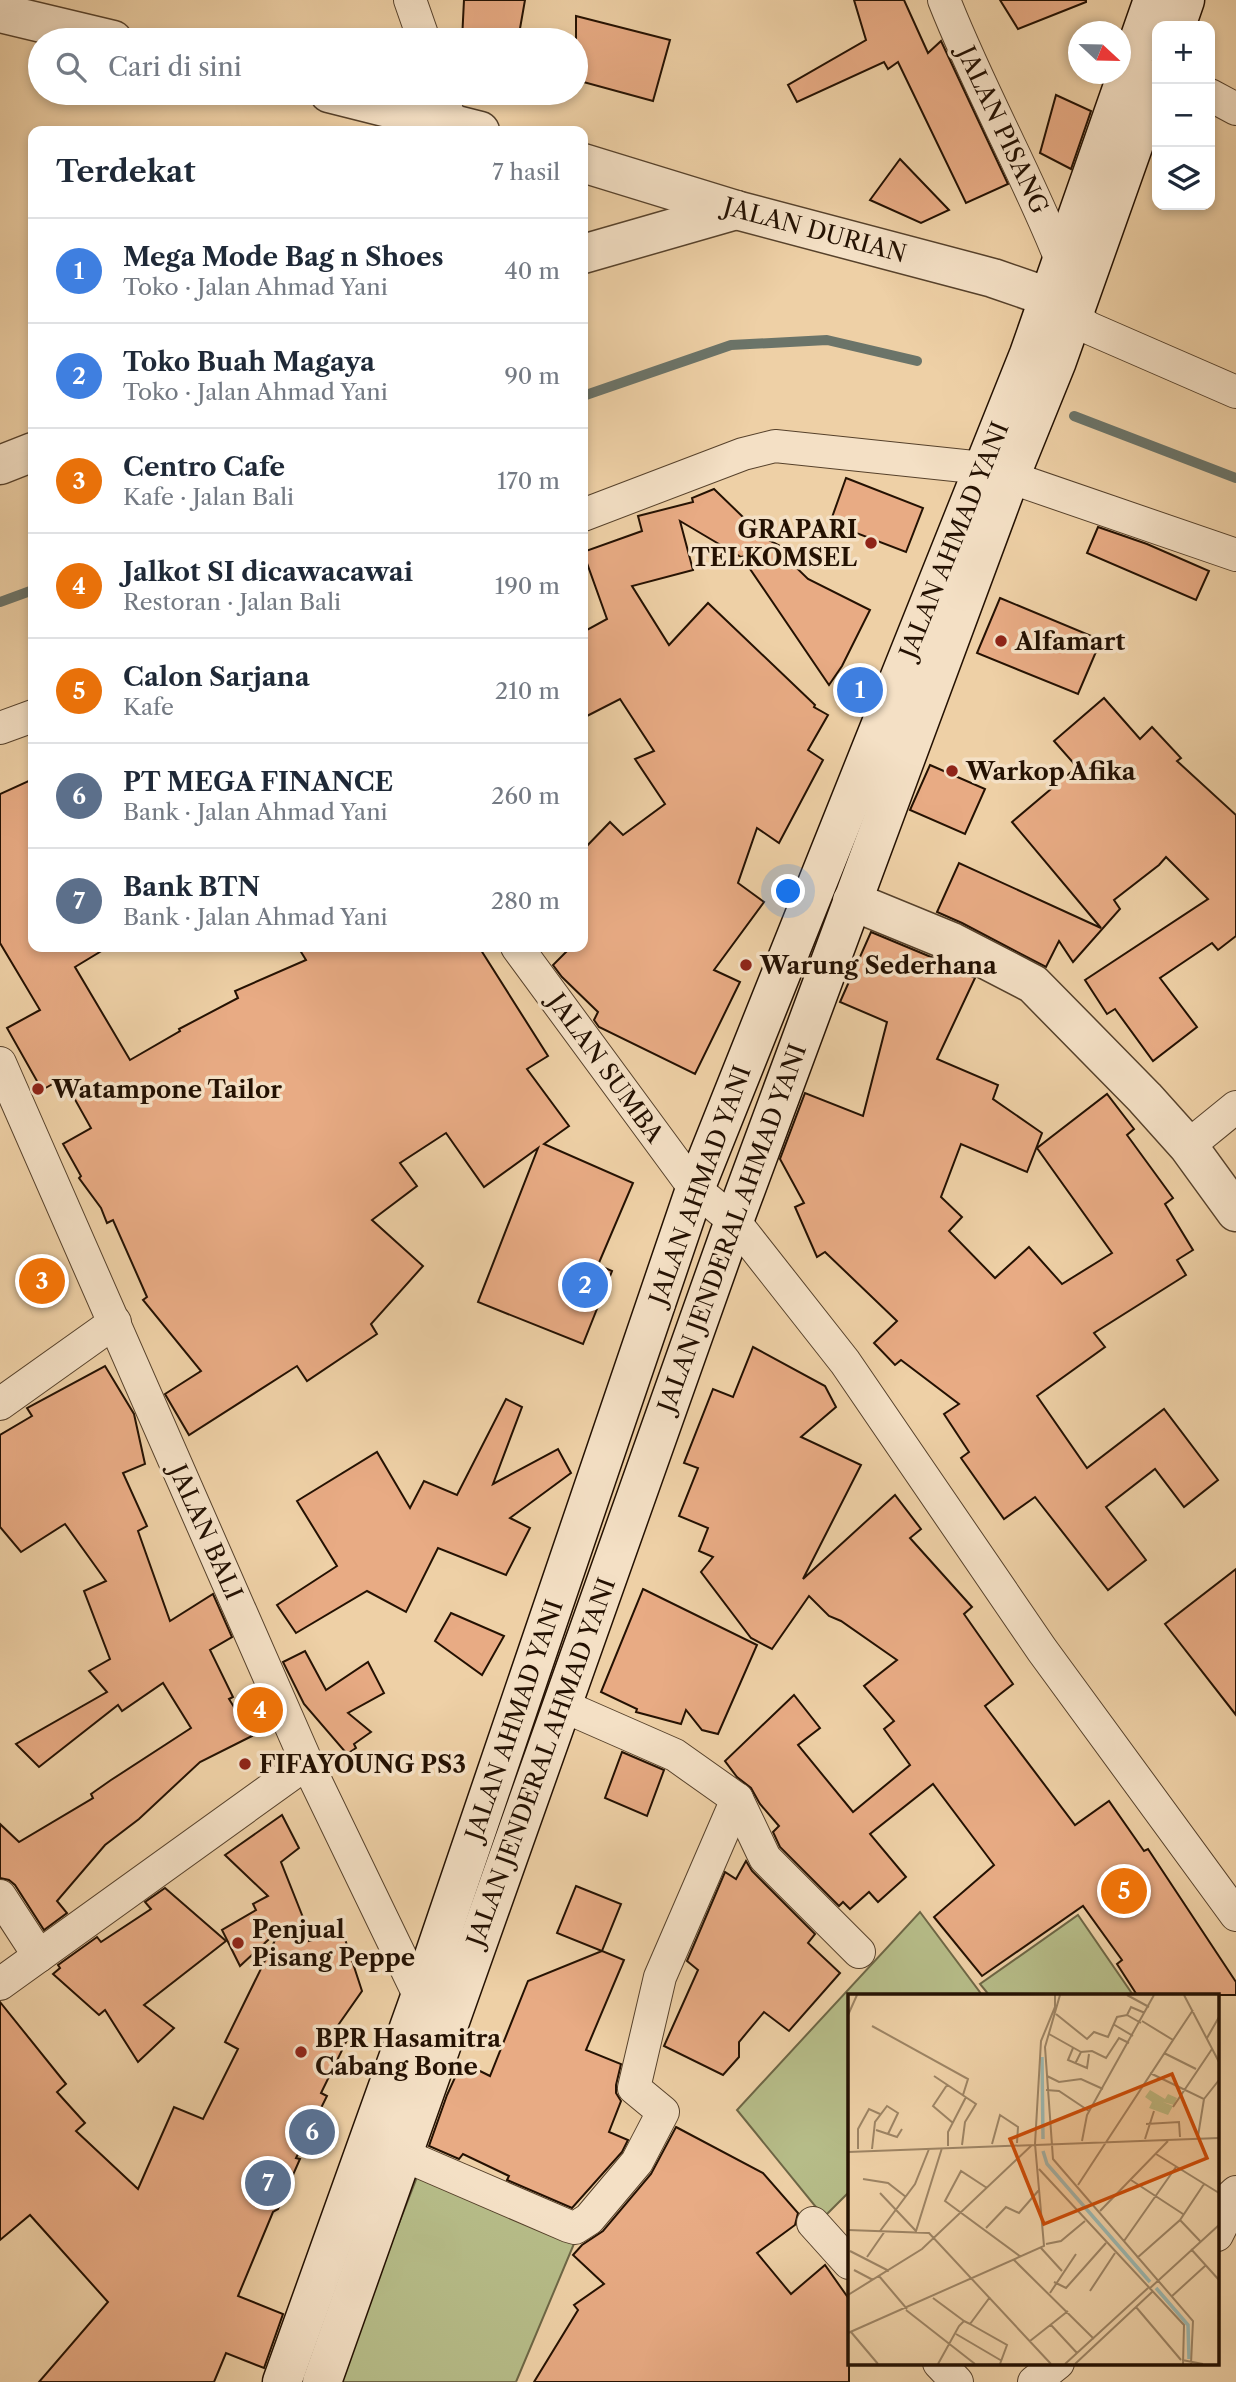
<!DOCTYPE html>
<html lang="id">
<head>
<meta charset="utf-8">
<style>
	body { margin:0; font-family:"Libre Caslon Text",serif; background:#f2f2f3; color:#1f2937 }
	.controls { position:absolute; right:21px; top:21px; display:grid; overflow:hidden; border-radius:14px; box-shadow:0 4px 10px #0003 }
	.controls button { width:63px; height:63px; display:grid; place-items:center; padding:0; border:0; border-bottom:2px solid #e0e1e3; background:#fff; color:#1f2937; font:35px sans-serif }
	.compass { position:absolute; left:1068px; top:21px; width:63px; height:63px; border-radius:50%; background:#fff; box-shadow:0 4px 10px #0003; rotate:112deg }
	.you { position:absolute; left:789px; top:892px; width:24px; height:24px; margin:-18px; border:5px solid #fff; border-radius:50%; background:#1a73e8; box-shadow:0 0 0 10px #1a73e833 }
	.badge { display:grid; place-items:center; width:46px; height:46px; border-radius:50%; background:#ea580c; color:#fff; font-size:23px; font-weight:700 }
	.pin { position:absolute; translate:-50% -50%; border:4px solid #fff; box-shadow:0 2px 7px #0006 }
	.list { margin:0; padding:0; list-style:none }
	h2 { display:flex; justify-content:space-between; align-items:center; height:91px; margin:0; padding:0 28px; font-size:30px }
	h2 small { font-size:23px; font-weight:400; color:#747a83 }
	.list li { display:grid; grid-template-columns:46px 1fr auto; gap:21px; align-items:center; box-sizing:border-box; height:105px; padding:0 28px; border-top:2px solid #e0e1e3 }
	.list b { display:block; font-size:26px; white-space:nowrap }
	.list p { margin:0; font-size:23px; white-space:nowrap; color:#747a83 }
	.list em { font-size:23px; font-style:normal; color:#747a83 }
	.icon { flex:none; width:38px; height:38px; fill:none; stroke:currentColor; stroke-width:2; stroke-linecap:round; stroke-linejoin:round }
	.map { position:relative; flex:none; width:1236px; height:2382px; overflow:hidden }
	.search { position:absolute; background:#fff; box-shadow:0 4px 10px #0003; left:28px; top:28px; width:560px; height:77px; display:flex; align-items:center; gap:18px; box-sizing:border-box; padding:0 24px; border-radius:38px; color:#747a83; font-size:26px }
	.panel { position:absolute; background:#fff; box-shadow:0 4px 10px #0003; left:28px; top:126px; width:560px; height:826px; border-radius:14px }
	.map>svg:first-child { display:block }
	.green { fill:#b6bc88; stroke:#6d6645; stroke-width:2 }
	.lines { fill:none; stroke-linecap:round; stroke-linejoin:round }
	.stream { stroke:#6b7469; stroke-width:10 }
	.building { fill:#e8ab84; stroke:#241102; stroke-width:2 }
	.minor-casing { stroke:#56412b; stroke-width:34 }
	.tertiary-casing { stroke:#56412b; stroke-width:41 }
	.secondary-casing { stroke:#241102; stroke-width:41 }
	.minor { stroke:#f4e0c5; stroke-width:32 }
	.tertiary { stroke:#f4e0c5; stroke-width:38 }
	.secondary { stroke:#f4e0c5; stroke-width:38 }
	.poi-dot { fill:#8f2418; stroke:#f4e0c5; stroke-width:2.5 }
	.labels { text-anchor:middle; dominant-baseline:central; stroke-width:7; stroke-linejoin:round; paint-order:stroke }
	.street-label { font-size:24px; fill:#241102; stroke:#f4e0c5 }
	.poi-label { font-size:24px; font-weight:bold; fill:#241102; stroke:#f4e0c5; text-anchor:start }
	.inset-river { fill:none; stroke:#9bb6ae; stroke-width:3.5 }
	.inset-road { fill:none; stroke:#9d8464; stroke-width:2 }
	.view { fill:#cb4e0a; fill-opacity:0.15; stroke:#cb4e0a; stroke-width:3.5 }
	.inset-edge { fill:none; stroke:#241102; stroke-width:3.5 }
</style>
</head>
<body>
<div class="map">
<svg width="1236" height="2382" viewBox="0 0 1236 2382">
	<rect width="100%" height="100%" fill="#eed0a6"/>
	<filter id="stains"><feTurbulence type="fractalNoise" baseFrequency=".00286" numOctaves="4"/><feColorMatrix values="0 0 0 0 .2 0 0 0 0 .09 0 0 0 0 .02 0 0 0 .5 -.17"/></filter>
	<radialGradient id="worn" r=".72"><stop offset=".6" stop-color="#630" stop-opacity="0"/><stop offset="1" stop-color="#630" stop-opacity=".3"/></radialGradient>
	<!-- green -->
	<g class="green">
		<polygon points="920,1912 982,1995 849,1995 849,2192 824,2217 737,2110"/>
		<polygon points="1078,1915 1133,1995 989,1995 980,1984"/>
		<polygon points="419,2172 576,2239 516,2382 337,2382"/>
	</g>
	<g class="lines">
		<!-- stream -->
		<g class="stream">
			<polyline points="583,396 731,345 827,340 917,361"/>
			<polyline points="1074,416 1236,478"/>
			<polyline points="0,602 33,590"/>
		</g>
	</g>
	<!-- building -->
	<g class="building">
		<polygon points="464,0 525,0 518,40 462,40"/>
		<polygon points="854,0 904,0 928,53 941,41 1008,184 966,203 898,62 888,69 884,62 797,102 788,85 866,40"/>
		<polygon points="1000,0 1086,0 1086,2 1018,29"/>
		<polygon points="576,16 670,40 653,101 576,80"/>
		<polygon points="1056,95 1091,111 1071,169 1040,153"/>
		<polygon points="900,159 949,210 921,223 870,200"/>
		<polygon points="846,478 923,508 906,552 830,523"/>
		<polygon points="714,489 744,518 748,529 782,547 776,548 808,579 870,610 842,666 829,685 746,563 755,554 741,557 680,521 693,570 632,586 669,645 708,603 815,705 814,707 828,715 808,750 823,760 779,843 757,828 738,883 764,902 714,970 740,982 695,1074 599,1027 594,1020 598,1012 562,977 553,965 571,947 583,947 583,850 610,822 623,835 665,804 635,759 654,751 620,699 583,718 583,632 607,619 583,552 642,531 638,516 693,502 692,498"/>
		<polygon points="1098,527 1147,544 1209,571 1196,600 1087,553"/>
		<polygon points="1000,598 1101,640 1078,694 977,653"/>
		<polygon points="1104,698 1140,739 1152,727 1181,758 1177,761 1236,815 1236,936 1218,950 1212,943 1160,978 1197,1027 1153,1061 1115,1009 1107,1014 1085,980 1208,899 1166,857 1159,865 1114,900 1120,909 1073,962 1059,941 1046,967 962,923 937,912 959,863 1101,928 1012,822 1077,767 1054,741"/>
		<polygon points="930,765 985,789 965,834 910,810"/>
		<polygon points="33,779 33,947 108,947 75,967 130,1060 180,1031 179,1029 238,998 235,991 306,960 298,947 479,947 548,1056 527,1069 569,1126 544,1144 633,1183 598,1265 612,1271 583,1344 478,1302 538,1148 484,1187 446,1133 400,1163 417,1186 372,1220 423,1266 371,1324 377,1334 307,1381 297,1366 189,1435 165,1394 201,1371 143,1300 147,1297 113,1220 107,1223 101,1208 79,1178 81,1176 63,1144 91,1128 63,1078 42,1090 7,1028 40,1010 0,943 0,794"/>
		<polygon points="871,932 943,962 975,978 937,1059 998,1085 993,1099 1042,1133 1027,1172 961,1144 941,1197 962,1217 949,1231 995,1278 1029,1247 1062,1284 1112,1253 1037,1148 1107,1094 1134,1129 1127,1135 1173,1198 1165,1204 1193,1250 1177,1260 1186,1275 1094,1333 1105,1347 1037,1396 1087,1468 1164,1409 1218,1480 1184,1507 1155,1469 1106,1507 1146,1560 1108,1590 1035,1497 1004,1519 961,1458 969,1452 944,1414 959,1404 901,1360 895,1365 874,1343 897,1321 825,1252 817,1257 795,1207 804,1203 780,1159 805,1093 863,1116 887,1022 840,1002"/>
		<polygon points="753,1347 825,1386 836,1407 801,1437 861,1465 803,1579 895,1495 921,1529 910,1538 972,1607 964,1614 1013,1684 985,1706 1075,1825 1109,1801 1144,1851 1148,1849 1236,1982 1236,1995 1137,1995 1117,1964 1122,1960 1083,1906 982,1976 934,1917 994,1865 933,1784 870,1834 906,1877 878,1902 869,1892 850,1909 843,1902 839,1906 780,1847 773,1832 779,1826 760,1804 751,1788 737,1777 725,1761 794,1695 820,1728 798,1745 853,1812 910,1765 884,1729 894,1721 864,1686 897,1660 841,1621 829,1616 809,1596 772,1649 751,1638 701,1572 713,1557 699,1551 708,1528 679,1516 698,1468 684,1463 713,1389 733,1397"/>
		<polygon points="105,1366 134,1414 145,1464 123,1473 147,1526 138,1531 170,1621 213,1594 232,1637 210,1650 233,1697 229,1699 252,1736 200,1762 139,1819 105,1845 57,1901 67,1913 44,1930 15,1885 9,1880 0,1878 0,1824 19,1842 93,1798 91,1794 111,1780 191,1728 163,1683 122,1711 118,1705 39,1767 16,1744 107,1692 89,1671 110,1659 84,1591 106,1581 65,1524 21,1552 0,1527 0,1435 32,1416 27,1408"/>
		<polygon points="506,1399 522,1407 493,1484 558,1449 571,1473 510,1518 530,1528 506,1575 438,1548 406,1612 367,1591 296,1633 277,1605 337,1566 297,1501 377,1452 410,1508 424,1481 457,1495"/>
		<polygon points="1236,1569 1236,1715 1165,1624"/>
		<polygon points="643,1589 757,1645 718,1734 702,1730 686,1710 681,1724 636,1712 637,1709 601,1692"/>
		<polygon points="451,1613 504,1636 482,1675 435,1641"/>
		<polygon points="305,1651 326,1690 368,1662 384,1693 348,1713 371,1732 354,1744 356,1748 347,1754 304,1704 283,1662"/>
		<polygon points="622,1752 664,1770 647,1816 605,1798"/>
		<polygon points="282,1815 299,1848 281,1862 310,1935 309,1941 343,1933 362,1991 334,2031 348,2038 321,2093 327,2096 296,2158 300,2159 278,2209 273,2212 238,2296 283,2314 264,2368 226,2353 214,2382 39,2382 108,2302 30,2215 0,2240 0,2002 66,2084 57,2092 85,2123 76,2131 138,2189 174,2107 203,2119 238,2049 225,2042 281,1928 240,1966 222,1930 256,1910 253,1904 268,1896 225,1855"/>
		<polygon points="746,1861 752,1871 815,1934 808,1943 840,1973 789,2031 764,2012 739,2042 739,2057 723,2075 664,2046 698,1970 687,1961 725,1872 736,1879"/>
		<polygon points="576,1886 621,1904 602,1951 624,1960 586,2050 621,2064 616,2085 616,2093 621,2101 609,2132 628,2140 622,2152 572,2208 507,2180 509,2176 463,2154 459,2159 429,2146 447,2095 462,2062 490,2076 528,1981 602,1951 557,1933"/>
		<polygon points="165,1888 226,1941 144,2005 174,2028 138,2062 105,2010 99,2015 53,1974 60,1968 58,1965 97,1937 101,1942 151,1909 145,1902"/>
		<polygon points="676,2127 763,2173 798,2213 795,2225 757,2253 791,2294 825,2265 849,2299 849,2382 534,2382 578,2310 574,2305 604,2284 573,2255 582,2245 603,2231 651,2174"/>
	</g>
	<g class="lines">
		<defs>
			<g id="minor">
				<polyline points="410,0 424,40"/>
				<path d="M 944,0 C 979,89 1026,172 1061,260"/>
				<polyline points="441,93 451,123"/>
				<polyline points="1210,95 1236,109"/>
				<polyline points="1073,317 1089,328 1236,392"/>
				<polyline points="583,515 743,454 775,446 983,468 1236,555"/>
				<polyline points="0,728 33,716"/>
				<polyline points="517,947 695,1189 734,1221 845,1362 1042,1650 1236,1915"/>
				<polyline points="0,1063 307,1763 420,1997"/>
				<polyline points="1188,1146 1236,1107"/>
				<polyline points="0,1404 115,1322"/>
				<polyline points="561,1705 675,1755 737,1799 765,1858 859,1952"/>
				<polyline points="0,1896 39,1956"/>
				<polyline points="0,1984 307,1763"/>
				<polyline points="401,2154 568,2226 575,2228 589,2219 637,2162 663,2112 634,2088 660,1977 737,1799"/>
				<polyline points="813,2223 849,2263"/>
				<polyline points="1217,2235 1222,2225 1223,2204 1236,2192"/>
				<polyline points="939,2363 957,2382"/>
				<polyline points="1034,2382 1058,2363"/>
			</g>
			<g id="tertiary">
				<polyline points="0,13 113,40"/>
				<polyline points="329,93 480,131"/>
				<polyline points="583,163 736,210 993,278 1048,297 1073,317"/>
				<polyline points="583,254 736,210"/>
				<polyline points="0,465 33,452"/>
				<polyline points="852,901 952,942 1033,984 1145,1098 1188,1146 1236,1212"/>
			</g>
			<g id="secondary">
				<polyline points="1176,26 1185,0"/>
				<polyline points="282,2382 420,1997 695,1189 1029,354 1153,0"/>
				<polyline points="322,2382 734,1221 1010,477 1057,361 1157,79"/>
			</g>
		</defs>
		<!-- minor casing -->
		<use href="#minor" class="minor-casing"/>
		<!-- tertiary casing -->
		<use href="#tertiary" class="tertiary-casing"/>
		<!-- secondary casing -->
		<use href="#secondary" class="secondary-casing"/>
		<!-- minor -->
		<use href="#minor" class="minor"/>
		<!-- tertiary -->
		<use href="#tertiary" class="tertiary"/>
		<!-- secondary -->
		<use href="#secondary" class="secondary"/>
	</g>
	<!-- markers -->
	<g class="poi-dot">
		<circle cx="871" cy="543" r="7"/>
		<circle cx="1001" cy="641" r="7"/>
		<circle cx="952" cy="771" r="7"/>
		<circle cx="746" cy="965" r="7"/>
		<circle cx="38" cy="1089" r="7"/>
		<circle cx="245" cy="1764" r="7"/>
		<circle cx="238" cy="1943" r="7"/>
		<circle cx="301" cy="2052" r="7"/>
	</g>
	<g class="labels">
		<!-- street labels -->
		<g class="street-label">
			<text transform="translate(1003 130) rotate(65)">JALAN PISANG</text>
			<text transform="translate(815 230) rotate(15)">JALAN DURIAN</text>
			<text transform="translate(954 540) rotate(-68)">JALAN AHMAD YANI</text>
			<text transform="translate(606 1068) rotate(54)">JALAN SUMBA</text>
			<text transform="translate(700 1185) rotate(-70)">JALAN AHMAD YANI</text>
			<text transform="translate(732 1228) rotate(-70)">JALAN JENDERAL AHMAD YANI</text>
			<text transform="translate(206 1532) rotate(66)">JALAN BALI</text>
			<text transform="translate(514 1720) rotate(-71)">JALAN AHMAD YANI</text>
			<text transform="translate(541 1762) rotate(-70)">JALAN JENDERAL AHMAD YANI</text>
		</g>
		<!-- poi labels -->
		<g class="poi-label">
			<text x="857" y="529" text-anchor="end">GRAPARI<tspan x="857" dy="28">TELKOMSEL</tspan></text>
			<text x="1015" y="641">Alfamart</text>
			<text x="966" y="771">Warkop Afika</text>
			<text x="760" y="965">Warung Sederhana</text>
			<text x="52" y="1089">Watampone Tailor</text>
			<text x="259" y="1764">FIFAYOUNG PS3</text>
			<text x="252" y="1929">Penjual<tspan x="252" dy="28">Pisang Peppe</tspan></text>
			<text x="315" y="2038">BPR Hasamitra<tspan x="315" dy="28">Cabang Bone</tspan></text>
		</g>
	</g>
	<!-- overview -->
	<g transform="translate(848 1994)">
		<rect width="371" height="371" fill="#eed0a6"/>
		<path d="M 302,96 L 317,105 L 320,100 L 329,104 L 326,111 L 315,108 L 325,112 L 320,121 L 301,114 L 304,108 L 297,103 Z" fill="#b6bc88"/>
		<path class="inset-river" d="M 194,63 L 195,145M 195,157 L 199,170 L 302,288M 308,294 L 340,331 L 341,365"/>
		<path class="inset-road" d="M 212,1 L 197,53 L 205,165 L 345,327 L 343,370M 279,1 L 301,13M 336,1 L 371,68M 208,20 L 239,45 L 246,38 L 260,43 L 269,23 L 279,21 L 293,29M 0,21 L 9,1M 279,21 L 283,13 L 297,19M 265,30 L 285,42M 24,32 L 120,85 L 115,101M 201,40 L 233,58M 359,44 L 371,23M 325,46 L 345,16M 225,54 L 220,66 L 239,74 L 241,60M 316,59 L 348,75M 227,70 L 233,58 L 244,57 L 258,64 L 271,44 L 281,49M 302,79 L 356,105 L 350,142M 86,82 L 128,110 L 117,128 L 114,151M 199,82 L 211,88 L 233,85 L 255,95M 99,91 L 85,112 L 105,129M 198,96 L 211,97 L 241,117M 356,105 L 371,86M 325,113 L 364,55M 298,130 L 331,128 L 332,143M 28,136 L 49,143 L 54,135M 297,145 L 306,117M 234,147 L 239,121 L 306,1M 144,150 L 152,121 L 170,133 L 169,149M 100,152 L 100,138 L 118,103M 10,155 L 10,135 L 21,115 L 32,120M 24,155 L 27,128 L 39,112 L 50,119 L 40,140M 0,158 L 371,144M 308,160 L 371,199M 191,175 L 336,331 L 335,370M 15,185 L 40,189 L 58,203M 283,186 L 335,220M 230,191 L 325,46 L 294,27M 139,194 L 113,177 L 97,207 L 173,263M 32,199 L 68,237 L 94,154M 252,217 L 320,147M 332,226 L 352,247M 138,234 L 158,213 L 171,219 L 191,196M 0,236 L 81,239 L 203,370M 32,237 L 67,190 L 81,155M 276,247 L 328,173M 198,250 L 213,247 L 237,227M 193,254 L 214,277M 343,255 L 371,286M 2,257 L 41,277M 19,263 L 37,237M 289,264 L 332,226 L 356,190M 166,266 L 246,345M 6,276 L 25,286M 31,282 L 59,315M 206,288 L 218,294 L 258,249M 301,295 L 371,231M 242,297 L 267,259M 202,299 L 228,260M 0,301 L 74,255 L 184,151M 323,303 L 357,272M 85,304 L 116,327M 288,313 L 333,366M 58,316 L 127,370M 122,330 L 159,351 L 152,370M 203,331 L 229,359M 3,338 L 30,370M 0,339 L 196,252 L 187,150 L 193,47 L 207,13 L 207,1M 108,340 L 154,367M 182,347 L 220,317M 334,366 L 355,370M 90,370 L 111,332 L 116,327 L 122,330 L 142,303M 217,370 L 300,294M 227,370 L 304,298"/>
		<path class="view" d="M 324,80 L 359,164 L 196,230 L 162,145 Z"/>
		<rect width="371" height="371" class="inset-edge"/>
	</g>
	<rect width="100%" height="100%" filter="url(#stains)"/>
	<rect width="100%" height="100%" fill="url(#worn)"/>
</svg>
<div class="controls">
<button>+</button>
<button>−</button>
<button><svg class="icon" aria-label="layers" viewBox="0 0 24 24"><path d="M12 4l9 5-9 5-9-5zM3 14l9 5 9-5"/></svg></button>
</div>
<svg class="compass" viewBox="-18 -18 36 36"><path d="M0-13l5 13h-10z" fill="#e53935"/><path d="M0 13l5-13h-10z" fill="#747a83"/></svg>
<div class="you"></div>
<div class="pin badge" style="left:860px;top:690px;background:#3f7fe0">1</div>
<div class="pin badge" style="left:585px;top:1285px;background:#3f7fe0">2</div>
<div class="pin badge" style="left:42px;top:1281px;background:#e8710a">3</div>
<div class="pin badge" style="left:260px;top:1710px;background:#e8710a">4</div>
<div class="pin badge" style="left:1124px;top:1891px;background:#e8710a">5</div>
<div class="pin badge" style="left:312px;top:2132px;background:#5c6f8a">6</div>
<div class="pin badge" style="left:268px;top:2183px;background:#5c6f8a">7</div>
<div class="search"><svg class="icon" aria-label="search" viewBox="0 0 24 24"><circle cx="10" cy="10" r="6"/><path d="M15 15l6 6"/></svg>Cari di sini</div>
<section class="panel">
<h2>Terdekat<small>7 hasil</small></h2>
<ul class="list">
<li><span class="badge" style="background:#3f7fe0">1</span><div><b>Mega Mode Bag n Shoes</b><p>Toko · Jalan Ahmad Yani</p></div><em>40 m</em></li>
<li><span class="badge" style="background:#3f7fe0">2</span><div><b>Toko Buah Magaya</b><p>Toko · Jalan Ahmad Yani</p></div><em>90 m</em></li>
<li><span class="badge" style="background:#e8710a">3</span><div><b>Centro Cafe</b><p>Kafe · Jalan Bali</p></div><em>170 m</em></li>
<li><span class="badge" style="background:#e8710a">4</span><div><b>Jalkot SI dicawacawai</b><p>Restoran · Jalan Bali</p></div><em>190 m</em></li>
<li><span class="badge" style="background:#e8710a">5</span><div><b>Calon Sarjana</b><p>Kafe</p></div><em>210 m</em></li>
<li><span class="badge" style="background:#5c6f8a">6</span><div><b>PT MEGA FINANCE</b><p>Bank · Jalan Ahmad Yani</p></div><em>260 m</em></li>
<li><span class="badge" style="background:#5c6f8a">7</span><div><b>Bank BTN</b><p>Bank · Jalan Ahmad Yani</p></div><em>280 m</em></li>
</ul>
</section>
</div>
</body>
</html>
